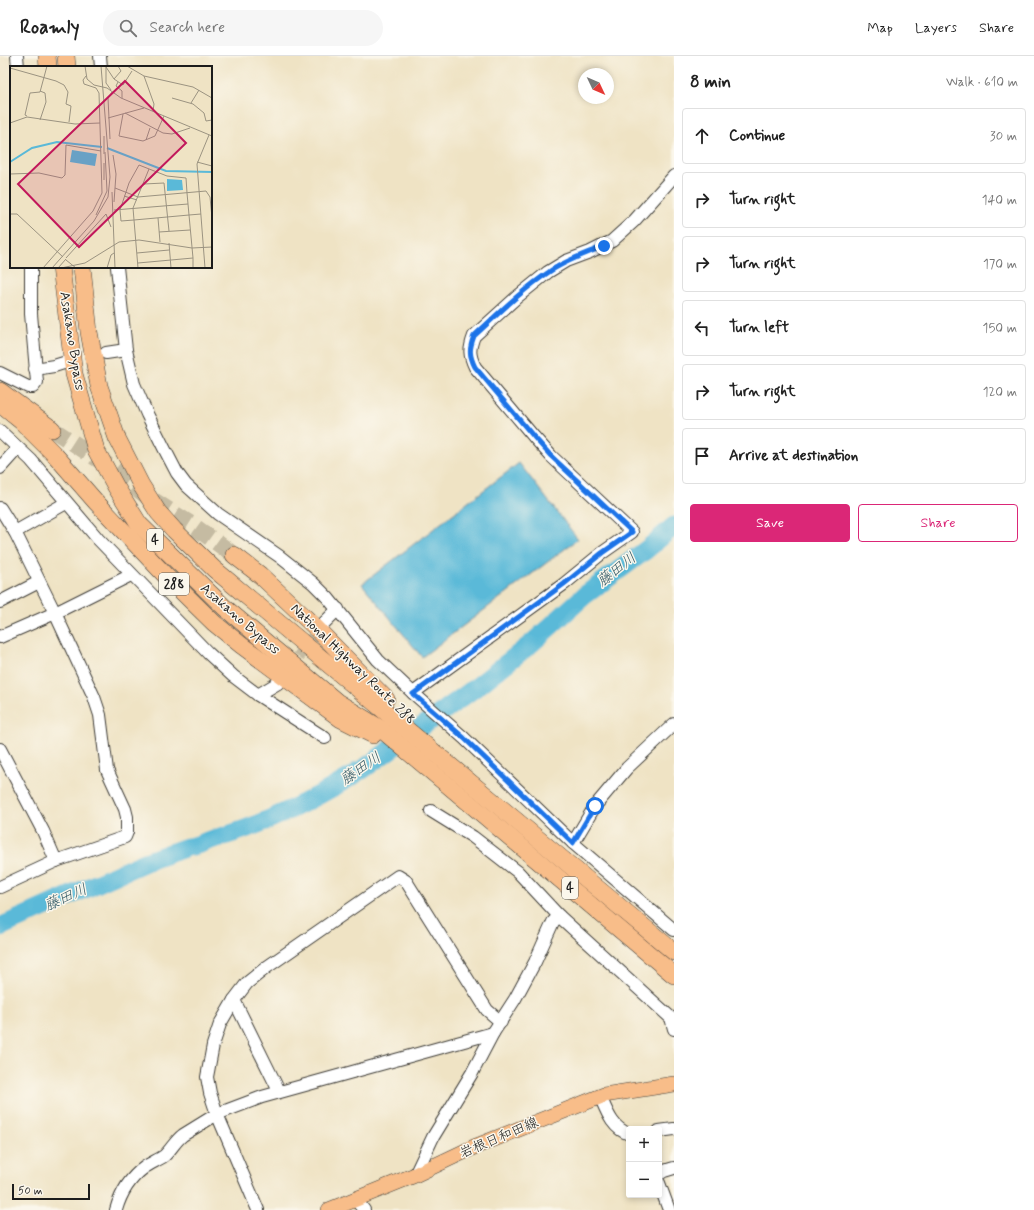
<!DOCTYPE html>
<html lang="en">
<head>
<meta charset="utf-8">
<style>
	body { margin:0; font-family:Mynerve,"Klee One",sans-serif; background:#f6f6f6; color:#222 }
	.controls { position:absolute; right:12px; bottom:12px; display:grid; overflow:hidden; border-radius:4px; box-shadow:0 2px 6px #0003 }
	.controls button { width:36px; height:36px; display:grid; place-items:center; padding:0; border:0; border-bottom:1px solid #e0e0e0; background:#fff; color:#222; font:20px sans-serif }
	.compass { position:absolute; left:578px; top:12px; width:36px; height:36px; border-radius:50%; background:#fff; box-shadow:0 2px 6px #0003; rotate:134deg }
	.scale { position:absolute; left:12px; bottom:10px; width:78px; box-sizing:border-box; padding-left:4px; border:2px solid #1c1c1c; border-top:0; font-size:11px; line-height:14px; white-space:nowrap; color:#1c1c1c; -webkit-text-stroke:3px #fbf7ec; paint-order:stroke }
	.stop { position:absolute; width:12px; height:12px; margin:-9px; border:3px solid #1a73e8; border-radius:50%; background:#fff }
	.stop.end { background:#1a73e8; border-color:#fff; box-shadow:0 1px 4px #0008 }
	.list { margin:0; padding:0; list-style:none }
	h2 { display:flex; justify-content:space-between; align-items:center; height:52px; margin:0; padding:0 16px; font-size:17px }
	h2 small { font-size:13px; font-weight:400; color:#767676 }
	.list li { display:grid; grid-template-columns:26px 1fr auto; gap:12px; align-items:center; box-sizing:border-box; height:56px; margin:0 8px 8px; padding:0 8px; border:1px solid #e0e0e0; border-radius:4px }
	.list b { display:block; font-size:15px; white-space:nowrap }
	.list em { font-size:13px; font-style:normal; color:#767676 }
	.actions { display:flex; gap:8px; padding:12px 16px }
	.actions a { flex:1; padding:9px 0; border:1px solid #db2777; border-radius:4px; text-align:center; font-size:14px; color:#db2777 }
	.actions .main { background:#db2777; color:#fff }
	.icon { flex:none; width:22px; height:22px; fill:none; stroke:currentColor; stroke-width:2; stroke-linecap:round; stroke-linejoin:round }
	.map { position:relative; flex:none; width:674px; height:1154px; overflow:hidden }
	header { display:flex; align-items:center; gap:24px; box-sizing:border-box; height:56px; padding:0 20px; background:#fff; border-bottom:1px solid #e0e0e0 }
	header strong { font-size:19px }
	nav { display:flex; gap:22px; margin-inline-start:auto; font-size:14px }
	.search { width:280px; height:36px; background:#f6f6f6; display:flex; align-items:center; gap:10px; box-sizing:border-box; padding:0 14px; border-radius:22px; color:#767676; font-size:15px }
	main { display:flex }
	aside { flex:1; background:#fff }
	.map>svg:first-child { display:block }
	.water { fill:#5ab9d8; stroke:#3b6a7a }
	.lines { fill:none; stroke-linecap:round; stroke-linejoin:round }
	.river { stroke:#5ab9d8; stroke-width:19 }
	.minor-tunnel { stroke:#c5bba2; stroke-width:12; stroke-dasharray:12 6; stroke-linecap:butt }
	.highway-tunnel { stroke:#c5bba2; stroke-width:17; stroke-dasharray:17 8; stroke-linecap:butt }
	.minor-casing { stroke:#3c3a35; stroke-width:14 }
	.major-casing { stroke:#3c3a35; stroke-width:16 }
	.highway-casing { stroke:#3c3a35; stroke-width:18 }
	.minor { stroke:#fff; stroke-width:12 }
	.major { stroke:#f8bd89; stroke-width:15 }
	.highway { stroke:#f8bd89; stroke-width:17 }
	.route { stroke:#1a73e8; stroke-width:5 }
	.labels { text-anchor:middle; dominant-baseline:central; stroke-width:3; stroke-linejoin:round; paint-order:stroke }
	.shield { fill:#fbf7ec; stroke:#5f5e5a; stroke-width:1 }
	.shield-label { font-size:13px; font-weight:bold; fill:#1c1c1c }
	.street-label { font-size:14px; fill:#1c1c1c; stroke:#fbf7ec }
	.water-label { font-size:15px; font-style:italic; fill:#355b67; stroke:#fbf7ec }
	.inset-river { fill:none; stroke:#5ab9d8; stroke-width:2 }
	.inset-road { fill:none; stroke:#9b9381; stroke-width:1 }
	.view { fill:#c2185b; fill-opacity:0.15; stroke:#c2185b; stroke-width:2 }
	.inset-edge { fill:none; stroke:#1c1c1c; stroke-width:2 }
</style>
</head>
<body>
<header>
<strong>Roamly</strong>
<div class="search"><svg class="icon" aria-label="search" viewBox="0 0 24 24"><circle cx="10" cy="10" r="6"/><path d="M15 15l6 6"/></svg>Search here</div>
<nav><a>Map</a><a>Layers</a><a>Share</a></nav>
</header>
<main>
<div class="map">
<svg width="674" height="1154" viewBox="0 0 674 1154">
	<rect width="100%" height="100%" fill="#fbf7ec"/>
	<filter id="ink" filterUnits="userSpaceOnUse"><feTurbulence type="fractalNoise" baseFrequency=".025" numOctaves="2"/><feDisplacementMap in="SourceGraphic" scale="8" xChannelSelector="R" yChannelSelector="G"/><feConvolveMatrix kernelMatrix="1 2 1 2 8 2 1 2 1" color-interpolation-filters="sRGB"/></filter>
	<filter id="wash" filterUnits="userSpaceOnUse"><feTurbulence type="fractalNoise" baseFrequency=".012" numOctaves="4" result="noise"/><feDisplacementMap in="SourceGraphic" scale="16" xChannelSelector="R" yChannelSelector="G"/><feGaussianBlur stdDeviation="0.9" result="paint"/><feColorMatrix in="noise" values="0 0 0 0 0 0 0 0 0 0 0 0 0 0 0 0 0 1.4 0 .05"/><feComposite in="paint" operator="in"/></filter>
	<g filter="url(#wash)">
		<rect width="100%" height="100%" fill="#efe3c4"/>
		<!-- water -->
		<polygon class="water" points="519,407 578,483 422,601 362,528"/>
		<g class="lines">
			<!-- river -->
			<path class="river" d="M 0,871 L 145,806 L 187,791 C 195,791 202,787 210,784 C 261,771 309,746 354,719 L 358,715 L 362,714 L 479,629 L 532,587 L 585,539 L 646,494 L 674,470"/>
		</g>
	</g>
	<g filter="url(#ink)">
		<g class="lines">
			<!-- minor-tunnel -->
			<polyline class="minor-tunnel" points="288,615 322,569"/>
			<!-- highway-tunnel -->
			<polyline class="highway-tunnel" points="52,373 110,411 148,441 195,471 234,499"/>
			<defs>
				<g id="minor">
					<polyline points="17,0 18,11"/>
					<polyline points="100,0 101,11"/>
					<polyline points="117,211 126,294 134,328 147,358 164,392 177,417 186,429 218,458 279,500 313,527 328,542 378,604 413,637 464,682 573,787 674,874"/>
					<polyline points="106,297 126,294"/>
					<polyline points="35,313 54,310 70,305"/>
					<polyline points="0,317 28,331 33,331 37,326 31,258 31,211"/>
					<polyline points="0,375 31,404 98,483 208,597 233,620 258,639 325,682"/>
					<polyline points="0,412 18,392"/>
					<polyline points="0,452 15,476 55,557 94,641 100,659 107,714 125,753 127,761 127,776 125,781 56,805 0,831"/>
					<polyline points="15,476 66,447"/>
					<polyline points="0,546 39,526"/>
					<polyline points="322,569 338,553"/>
					<polyline points="0,581 55,557 131,519"/>
					<path d="M 413,637 L 564,528 L 602,497 L 632,476 L 551,400 L 534,381 L 475,311 C 469,299 469,293 474,280 L 517,241 L 548,216 L 566,205 L 590,196 L 612,185 L 634,165 L 674,120"/>
					<polyline points="258,639 278,627"/>
					<polyline points="0,693 43,775 56,805"/>
					<polyline points="431,755 473,781 518,816 559,860 671,962 674,973"/>
					<polyline points="573,787 595,750 627,712 674,668"/>
					<polyline points="234,944 279,1035"/>
					<path d="M 600,1040 C 607,1056 612,1072 629,1078"/>
					<polyline points="659,1075 674,1073"/>
					<polyline points="659,1118 664,1115 674,1112"/>
					<polyline points="415,1119 433,1081 472,1017 493,977 515,943 535,906 553,866 559,860"/>
					<polyline points="659,1127 669,1154"/>
					<polyline points="356,1144 364,1154"/>
					<path d="M 116,1154 C 121,1136 130,1122 145,1111 C 151,1107 158,1104 164,1100 C 171,1094 175,1085 183,1079 L 217,1058 L 262,1041 L 493,977"/>
					<polyline points="258,1154 217,1058 210,1037 207,1021 213,989 220,968 234,944 247,927 267,911 398,820 406,825 487,954 501,966"/>
				</g>
				<polyline id="major" points="329,1154 415,1119 474,1091 604,1039 674,1028"/>
				<g id="highway">
					<polyline points="47,0 48,11"/>
					<polyline points="66,0 67,11"/>
					<polyline points="61,211 74,318 96,394 116,431 139,468 224,551 337,646 381,673 674,919"/>
					<polyline points="82,211 89,276 99,330 117,382 141,429 158,456 174,474 214,513 674,896"/>
					<polyline points="0,335 52,373"/>
					<polyline points="0,348 21,365 55,399 96,446 165,519 214,567 241,589 341,663 373,679"/>
					<polyline points="234,499 260,519 313,569 386,643"/>
				</g>
			</defs>
			<!-- minor casing -->
			<use href="#minor" class="minor-casing"/>
			<!-- major casing -->
			<use href="#major" class="major-casing"/>
			<!-- highway casing -->
			<use href="#highway" class="highway-casing"/>
			<!-- minor -->
			<use href="#minor" class="minor"/>
			<!-- major -->
			<use href="#major" class="major"/>
			<!-- highway -->
			<use href="#highway" class="highway"/>
		</g>
	</g>
	<g class="lines" filter="url(#ink)">
		<!-- route -->
		<path class="route" d="M 595,750 L 573,787 L 464,682 L 413,638 L 564,528 L 602,497 L 632,476 L 551,400 L 534,381 L 475,311 C 469,299 469,293 474,280 C 498,258 522,234 549,216 C 566,204 586,198 604,190"/>
	</g>
	<g class="labels">
		<!-- shield labels -->
		<g class="shield">
			<rect x="147" y="473" width="16" height="22" rx="3"/>
			<rect x="159" y="517" width="30" height="22" rx="3"/>
			<rect x="562" y="821" width="16" height="22" rx="3"/>
		</g>
		<g class="shield-label">
			<text x="155" y="484">4</text>
			<text x="174" y="528">288</text>
			<text x="570" y="832">4</text>
		</g>
		<!-- street labels -->
		<g class="street-label">
			<text transform="translate(72 285) rotate(81)">Asakano Bypass</text>
			<text transform="translate(240 563) rotate(41)">Asakano Bypass</text>
			<text transform="translate(353 608) rotate(44)">National Highway Route 288</text>
			<text transform="translate(499 1082) rotate(-23)">岩根日和田線</text>
		</g>
		<!-- water labels -->
		<g class="water-label">
			<text transform="translate(617 514) rotate(-38)">藤田川</text>
			<text transform="translate(361 713) rotate(-34)">藤田川</text>
			<text transform="translate(66 842) rotate(-24)">藤田川</text>
		</g>
	</g>
	<!-- overview -->
	<g transform="translate(10 10)">
		<rect width="202" height="202" fill="#efe3c4"/>
		<path d="M 62,84 L 87,88 L 85,100 L 60,96 ZM 157,113 L 172,114 L 173,124 L 157,125 Z" fill="#5ab9d8"/>
		<path class="inset-river" d="M 97,82 L 156,105 L 202,106M 0,96 L 22,82 L 47,76 L 92,81"/>
		<path class="inset-road" d="M 75,0 L 77,13 L 84,19 L 97,22 L 111,32 L 202,70M 117,0 L 134,10 L 183,21 L 202,32M 96,1 L 104,13 L 113,19 L 122,5M 96,1 L 96,17 L 101,24M 0,2 L 46,15 L 54,19 L 58,26 L 56,38 L 61,40 L 59,56M 134,10 L 144,38 L 143,45M 104,13 L 111,5 L 108,0M 108,16 L 106,20 L 112,25 L 112,32M 162,32 L 183,38 L 194,47 L 196,55 L 202,54M 181,37 L 189,24M 115,47 L 153,67 L 162,68 L 180,62M 113,48 L 109,70 L 133,75 L 145,70 L 154,50M 17,50 L 15,49 L 20,27 L 30,26 L 37,0M 98,52 L 134,42M 30,54 L 36,36 L 35,27 L 30,25M 0,57 L 17,51 L 65,58 L 90,57M 94,70 L 94,88M 100,73 L 98,32 L 102,26M 136,74 L 140,62M 103,89 L 106,108 L 104,136M 187,96 L 202,100M 94,97 L 94,114M 0,108 L 29,107 L 52,112 L 55,109 L 56,79 L 91,85M 134,118 L 154,117 L 159,165M 105,122 L 128,131 L 196,125 L 200,131 L 202,152M 102,126 L 105,202M 114,130 L 127,134M 104,144 L 178,138M 0,148 L 7,148 L 53,191M 86,149 L 97,125 L 95,86M 148,152 L 150,176M 149,166 L 180,164M 159,177 L 161,202M 127,187 L 159,184M 56,192 L 96,148 L 101,161M 56,194 L 66,202M 128,197 L 183,192M 33,202 L 83,145 L 92,127 L 89,27 L 86,22 L 74,18 L 73,14 L 76,10M 42,202 L 84,155 L 98,131 L 100,111 L 91,0M 48,202 L 56,193M 51,202 L 75,197 L 109,176 L 129,174 L 182,182 L 202,181M 97,202 L 101,189 L 104,187M 128,202 L 123,142 L 139,103M 183,202 L 183,192 L 179,149 L 177,127 L 176,112 L 157,110 L 129,99 L 119,117 L 110,144 L 111,155 L 124,154 L 179,149 L 191,148M 195,202 L 187,98 L 199,69"/>
		<path class="view" d="M 115,15 L 176,77 L 69,181 L 8,118 Z"/>
		<rect width="202" height="202" class="inset-edge"/>
	</g>
</svg>
<div class="controls">
<button>+</button>
<button>−</button>
</div>
<svg class="compass" viewBox="-18 -18 36 36"><path d="M0-13l5 13h-10z" fill="#e53935"/><path d="M0 13l5-13h-10z" fill="#767676"/></svg>
<div class="scale">50 m</div>
<div class="stop" style="left:595px;top:750px"></div>
<div class="stop end" style="left:604px;top:190px"></div>
</div>
<aside>
<h2>8 min<small>Walk · 610 m</small></h2>
<ul class="list">
<li><svg class="icon" aria-label="ahead" viewBox="0 0 24 24"><path d="M12 20V5M6 11l6-6 6 6"/></svg><div><b>Continue</b></div><em>30 m</em></li>
<li><svg class="icon" aria-label="right" viewBox="0 0 24 24"><path d="M7 20v-9h11M14 6l5 5-5 5"/></svg><div><b>Turn right</b></div><em>140 m</em></li>
<li><svg class="icon" aria-label="right" viewBox="0 0 24 24"><path d="M7 20v-9h11M14 6l5 5-5 5"/></svg><div><b>Turn right</b></div><em>170 m</em></li>
<li><svg class="icon" aria-label="left" viewBox="0 0 24 24"><path d="M17 20v-9H6M10 6l-5 5 5 5"/></svg><div><b>Turn left</b></div><em>150 m</em></li>
<li><svg class="icon" aria-label="right" viewBox="0 0 24 24"><path d="M7 20v-9h11M14 6l5 5-5 5"/></svg><div><b>Turn right</b></div><em>120 m</em></li>
<li><svg class="icon" aria-label="arrive" viewBox="0 0 24 24"><path d="M6 21V4h12l-3 4 3 4H6"/></svg><div><b>Arrive at destination</b></div></li>
</ul>
<div class="actions"><a class="main">Save</a><a>Share</a></div>
</aside>
</main>
</body>
</html>
